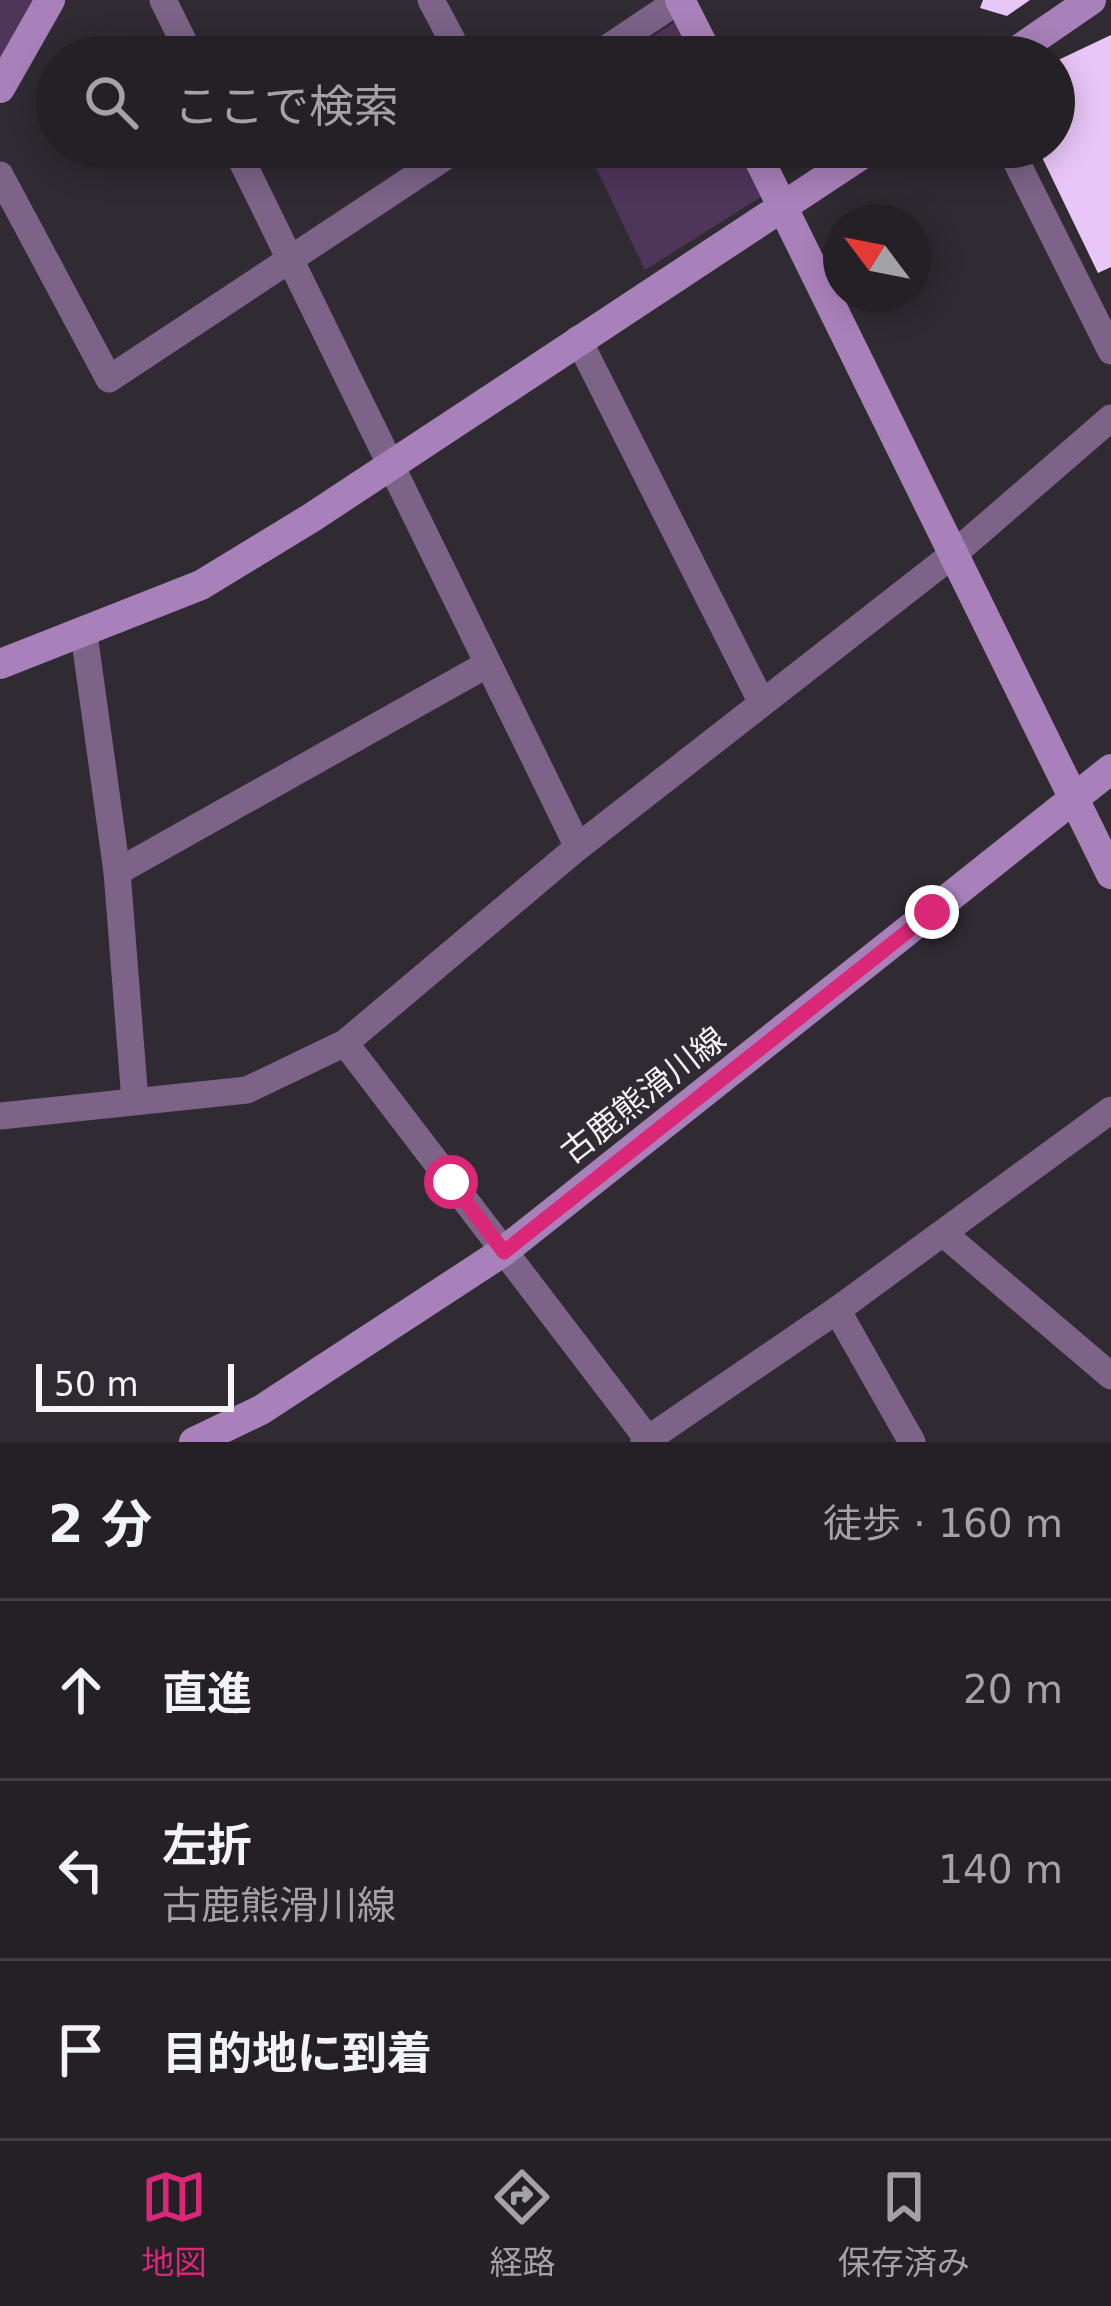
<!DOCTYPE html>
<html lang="ja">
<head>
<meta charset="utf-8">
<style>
	body { margin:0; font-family:"DejaVu Sans","Noto Sans JP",sans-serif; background:#2c282e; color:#f1f3f6 }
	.compass { position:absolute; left:823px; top:204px; width:108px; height:108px; border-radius:50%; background:#242026; box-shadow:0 6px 30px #0003; rotate:302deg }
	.scale { position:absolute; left:36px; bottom:30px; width:198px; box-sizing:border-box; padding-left:12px; border:6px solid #f7f3f9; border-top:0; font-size:33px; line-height:42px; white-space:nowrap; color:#f7f3f9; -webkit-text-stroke:9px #302a33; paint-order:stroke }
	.stop { position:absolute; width:36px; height:36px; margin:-27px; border:9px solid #db2777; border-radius:50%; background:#fff }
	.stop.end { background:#db2777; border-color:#fff; box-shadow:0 3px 12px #0008 }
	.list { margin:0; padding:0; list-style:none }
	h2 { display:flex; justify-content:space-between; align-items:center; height:156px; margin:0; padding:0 48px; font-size:51px }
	h2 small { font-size:39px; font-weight:400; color:#a3a3a7 }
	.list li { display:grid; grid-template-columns:78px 1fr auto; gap:36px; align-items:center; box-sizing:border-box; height:180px; padding:0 48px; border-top:3px solid #413e43 }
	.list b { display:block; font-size:45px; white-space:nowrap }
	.list p { margin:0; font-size:39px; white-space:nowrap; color:#a3a3a7 }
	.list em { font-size:39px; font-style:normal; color:#a3a3a7 }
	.icon { flex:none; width:66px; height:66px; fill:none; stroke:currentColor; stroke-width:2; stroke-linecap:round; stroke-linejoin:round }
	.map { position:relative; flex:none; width:1111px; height:1442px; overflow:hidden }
	.search { position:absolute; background:#242026; box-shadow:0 6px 30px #0003; left:36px; right:36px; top:36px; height:132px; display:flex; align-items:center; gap:30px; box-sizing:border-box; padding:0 42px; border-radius:66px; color:#a3a3a7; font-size:45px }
	.sheet { height:696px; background:#242026 }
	nav { display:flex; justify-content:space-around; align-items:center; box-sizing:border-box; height:168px; border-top:3px solid #413e43; background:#242026; font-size:33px; color:#a3a3a7 }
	nav a { display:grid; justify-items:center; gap:6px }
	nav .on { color:#db2777 }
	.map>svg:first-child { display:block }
	.green { fill:#4f355a }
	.building { fill:#e9c6f8 }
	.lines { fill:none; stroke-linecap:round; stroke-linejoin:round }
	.street { stroke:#7c6387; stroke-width:27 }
	.secondary { stroke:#a981ba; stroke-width:30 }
	.route { stroke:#db2777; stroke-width:15 }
	.labels { text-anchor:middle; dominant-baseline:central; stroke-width:12; stroke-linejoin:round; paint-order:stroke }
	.street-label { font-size:33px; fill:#f7f3f9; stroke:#302a33 }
</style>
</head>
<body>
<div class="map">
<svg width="1111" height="1442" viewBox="0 0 1111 1442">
	<rect width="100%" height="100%" fill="#302a33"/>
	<!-- green -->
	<g class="green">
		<polygon points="0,0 50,0 0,75"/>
		<polygon points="676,21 694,57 621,57"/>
		<polygon points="586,147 737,147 761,197 645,270"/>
	</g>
	<!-- building -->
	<g class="building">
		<polygon points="983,0 1030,0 1007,16 980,8"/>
		<polygon points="1111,35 1111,267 1098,273 1037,147 1054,147 1054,62"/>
	</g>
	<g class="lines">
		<!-- street -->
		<g class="street">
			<polyline points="163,0 191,57"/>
			<polyline points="431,0 461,57"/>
			<polyline points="594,57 679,0"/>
			<polyline points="235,147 578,847"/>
			<polyline points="1009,147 1111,351"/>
			<polyline points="0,175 109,379 460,147"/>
			<polyline points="578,339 761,701"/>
			<polyline points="84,634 117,872 135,1101"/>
			<polyline points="117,872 486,665"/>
			<polyline points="345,1043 650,1442"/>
			<polyline points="0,1116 247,1090 345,1043 578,847 956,552 1111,418"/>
			<polyline points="944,1234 1111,1376"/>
			<polyline points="837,1310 912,1442"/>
			<polyline points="644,1442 837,1310 1111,1110"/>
		</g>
		<!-- secondary -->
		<g class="secondary">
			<polyline points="680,0 709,57"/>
			<polyline points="1008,57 1091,0"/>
			<polyline points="0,88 50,0"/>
			<polyline points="753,147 1111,874"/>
			<polyline points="0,664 201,585 311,518 873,147"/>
			<polyline points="194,1442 261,1410 504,1251 1111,769"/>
		</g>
	</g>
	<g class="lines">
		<!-- route -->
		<polyline class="route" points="451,1182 504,1252 932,912"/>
	</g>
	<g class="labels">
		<!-- street labels -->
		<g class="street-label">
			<text transform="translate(643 1095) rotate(-38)">古鹿熊滑川線</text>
		</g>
	</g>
</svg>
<svg class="compass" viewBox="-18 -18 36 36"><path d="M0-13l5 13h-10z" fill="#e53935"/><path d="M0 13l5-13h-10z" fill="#a3a3a7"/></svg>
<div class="scale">50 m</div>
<div class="stop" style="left:451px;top:1182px"></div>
<div class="stop end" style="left:932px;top:912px"></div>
<div class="search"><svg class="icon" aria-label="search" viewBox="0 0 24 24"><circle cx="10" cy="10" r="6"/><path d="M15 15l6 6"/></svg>ここで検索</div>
</div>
<section class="sheet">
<h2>2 分<small>徒歩 · 160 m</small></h2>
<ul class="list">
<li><svg class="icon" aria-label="ahead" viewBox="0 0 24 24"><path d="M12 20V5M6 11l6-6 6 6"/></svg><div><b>直進</b></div><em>20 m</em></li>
<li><svg class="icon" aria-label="left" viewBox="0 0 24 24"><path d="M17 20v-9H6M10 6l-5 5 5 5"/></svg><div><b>左折</b><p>古鹿熊滑川線</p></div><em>140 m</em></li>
<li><svg class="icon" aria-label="arrive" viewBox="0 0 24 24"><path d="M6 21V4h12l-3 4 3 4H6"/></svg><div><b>目的地に到着</b></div></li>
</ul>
</section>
<nav>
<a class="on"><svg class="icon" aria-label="map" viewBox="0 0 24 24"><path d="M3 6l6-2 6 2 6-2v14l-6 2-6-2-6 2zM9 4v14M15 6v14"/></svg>地図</a>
<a><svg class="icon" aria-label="directions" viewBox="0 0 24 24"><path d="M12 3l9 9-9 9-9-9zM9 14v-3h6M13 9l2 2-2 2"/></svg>経路</a>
<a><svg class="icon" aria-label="saved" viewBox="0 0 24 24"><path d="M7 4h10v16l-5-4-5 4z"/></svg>保存済み</a>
</nav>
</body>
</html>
